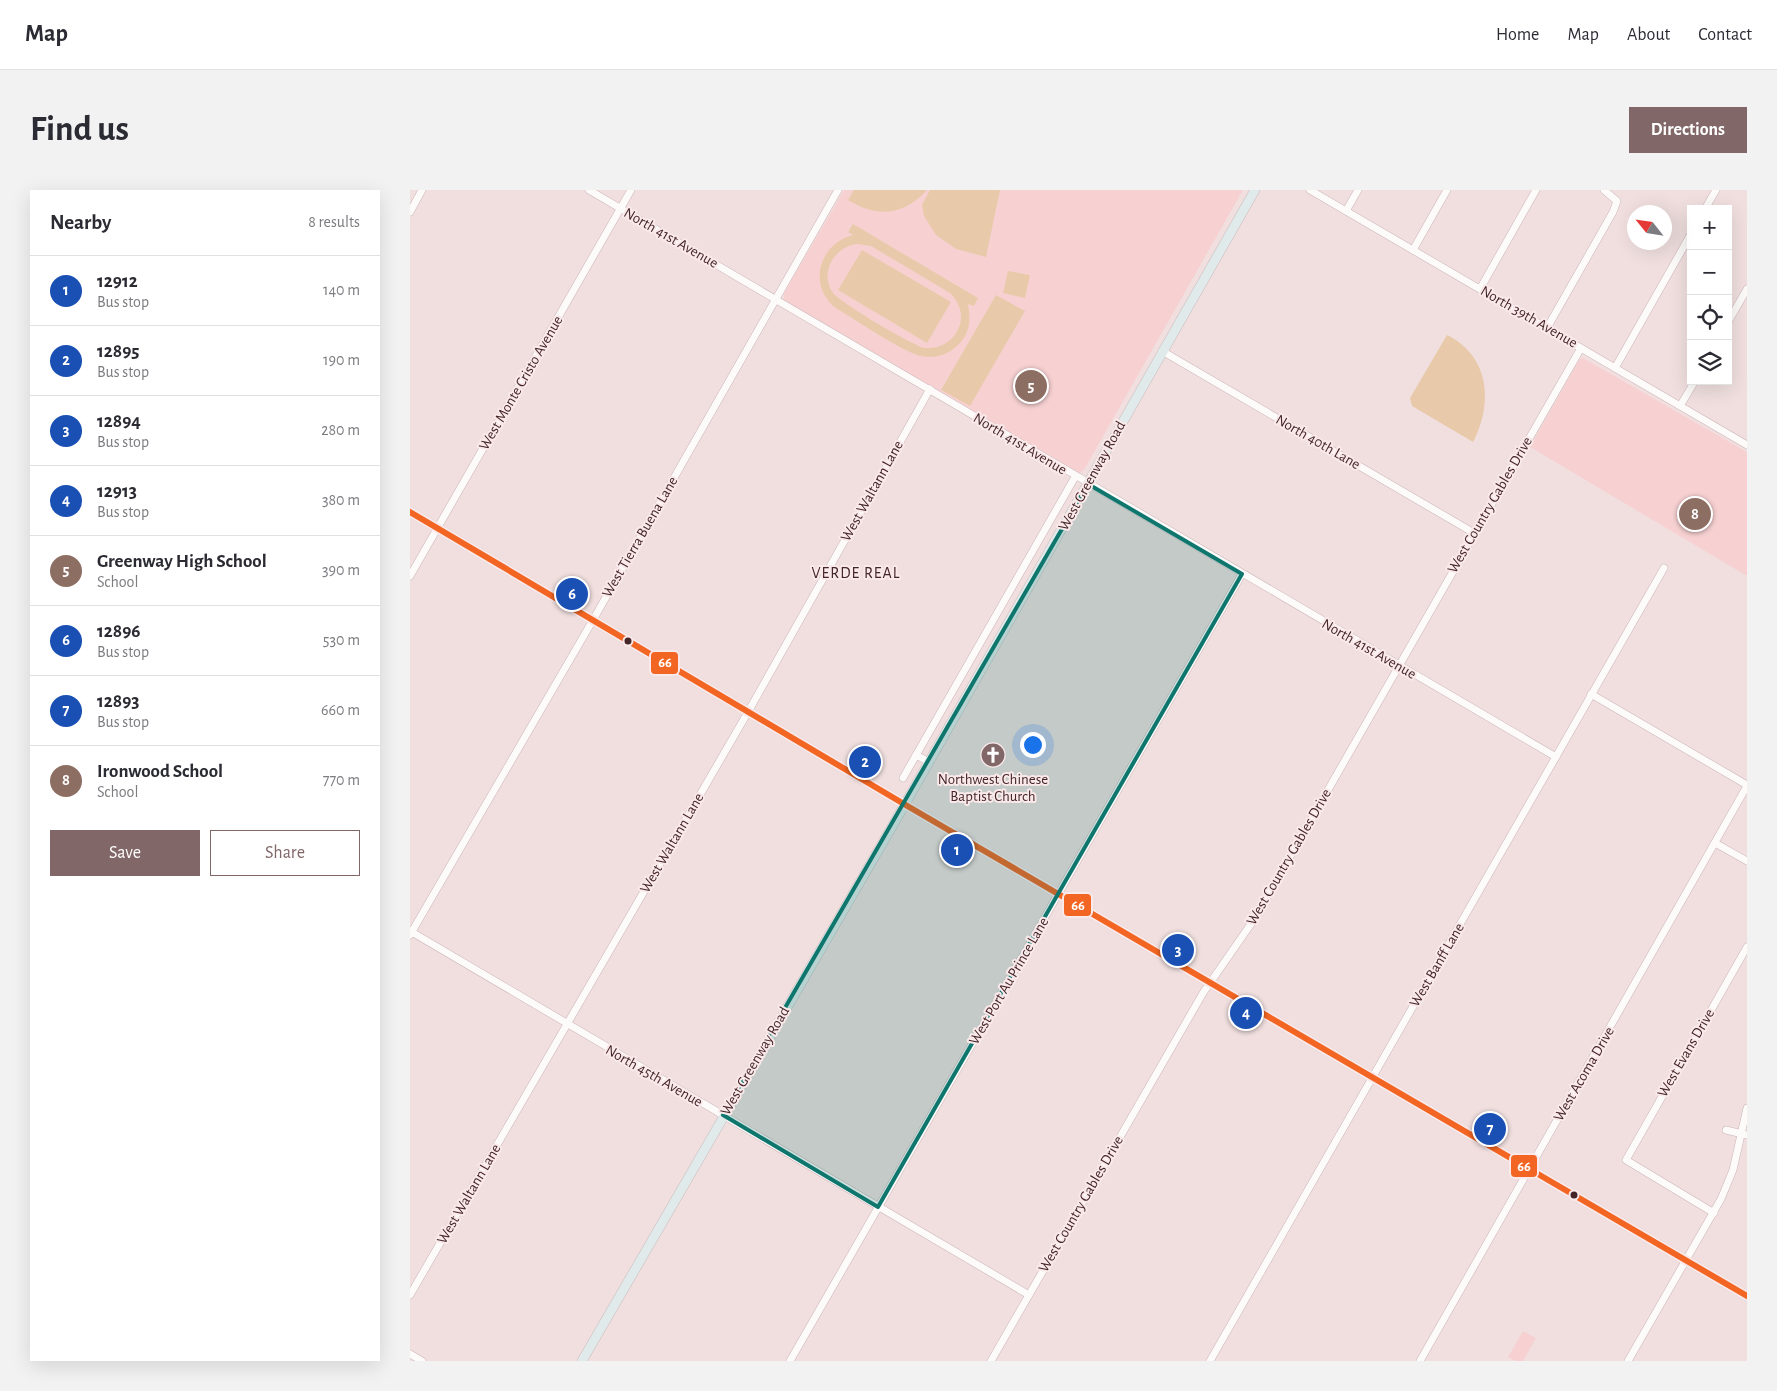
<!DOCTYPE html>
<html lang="en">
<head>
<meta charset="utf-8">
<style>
	body { margin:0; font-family:"Alegreya Sans",sans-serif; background:#f2f2f3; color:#2b2b33 }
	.controls { position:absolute; right:15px; top:15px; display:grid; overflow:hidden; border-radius:0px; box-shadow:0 5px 20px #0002 }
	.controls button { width:45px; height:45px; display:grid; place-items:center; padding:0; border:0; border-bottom:1px solid #e1e1e2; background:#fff; color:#2b2b33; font:25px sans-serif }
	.compass { position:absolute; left:1217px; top:15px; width:45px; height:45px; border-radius:50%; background:#fff; box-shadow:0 5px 20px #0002; rotate:300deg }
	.you { position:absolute; left:622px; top:554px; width:18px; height:18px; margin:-12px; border:4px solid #fff; border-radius:50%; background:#1a73e8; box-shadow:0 0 0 8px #1a73e833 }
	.badge { display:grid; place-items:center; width:32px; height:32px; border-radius:50%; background:#816768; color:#fff; font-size:16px; font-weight:700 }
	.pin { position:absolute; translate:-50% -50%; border:2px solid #fff; box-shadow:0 1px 5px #0006 }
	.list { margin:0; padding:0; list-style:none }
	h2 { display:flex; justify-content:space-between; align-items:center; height:65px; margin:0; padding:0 20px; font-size:21px }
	h2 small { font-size:16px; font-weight:400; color:#7c7c81 }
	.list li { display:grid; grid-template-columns:32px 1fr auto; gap:15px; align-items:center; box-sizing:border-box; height:70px; padding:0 20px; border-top:1px solid #e1e1e2 }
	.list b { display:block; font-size:19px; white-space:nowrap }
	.list p { margin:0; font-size:16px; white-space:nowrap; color:#7c7c81 }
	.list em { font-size:16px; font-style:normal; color:#7c7c81 }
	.actions { display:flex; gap:10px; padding:15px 20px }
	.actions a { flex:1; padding:11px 0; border:1px solid #816768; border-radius:0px; text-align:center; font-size:18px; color:#816768 }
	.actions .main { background:#816768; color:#fff }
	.icon { flex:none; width:28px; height:28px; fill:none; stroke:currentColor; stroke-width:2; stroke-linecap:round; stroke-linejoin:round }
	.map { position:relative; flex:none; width:1337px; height:1171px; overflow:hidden; border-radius:0px }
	header { display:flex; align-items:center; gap:30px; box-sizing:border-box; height:70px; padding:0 25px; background:#fff; border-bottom:1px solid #e1e1e2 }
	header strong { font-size:24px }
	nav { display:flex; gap:28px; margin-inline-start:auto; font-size:18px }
	.intro { display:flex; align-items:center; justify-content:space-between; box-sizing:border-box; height:120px; padding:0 30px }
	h1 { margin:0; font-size:35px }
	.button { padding:12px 22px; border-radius:0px; background:#816768; color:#fff; font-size:18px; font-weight:700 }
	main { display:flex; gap:30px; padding:0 30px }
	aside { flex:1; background:#fff; border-radius:0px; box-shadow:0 5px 20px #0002 }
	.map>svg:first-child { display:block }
	.built { fill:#f7d1d2 }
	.green { fill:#e8caab; fill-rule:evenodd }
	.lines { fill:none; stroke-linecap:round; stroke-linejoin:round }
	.minor-casing { stroke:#ccb5b6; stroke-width:8 }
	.major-casing { stroke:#cabcbd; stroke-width:10 }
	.minor { stroke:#fdfafa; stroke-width:7 }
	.major { stroke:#e1eaea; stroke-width:9 }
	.bus-1-casing { stroke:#fae9ea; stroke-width:10 }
	.bus-1 { stroke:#f26522; stroke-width:6 }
	.marked { fill:#0f766e; fill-opacity:0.2; stroke:#0f766e; stroke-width:4; stroke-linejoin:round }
	.bus-dot { fill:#452628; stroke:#fae9ea; stroke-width:2 }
	.labels { text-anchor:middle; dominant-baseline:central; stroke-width:4; stroke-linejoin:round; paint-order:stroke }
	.street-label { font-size:15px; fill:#452628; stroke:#fae9ea }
	.poi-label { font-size:15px; fill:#452628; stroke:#fae9ea }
	.neighbourhood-label { font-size:16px; letter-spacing:1px; fill:#452628; stroke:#fae9ea }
	.line-badge { stroke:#fae9ea; stroke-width:2 }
	.badge-label { font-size:14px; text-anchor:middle; font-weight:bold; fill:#fff }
</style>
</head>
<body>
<header>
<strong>Map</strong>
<nav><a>Home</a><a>Map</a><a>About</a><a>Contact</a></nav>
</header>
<div class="intro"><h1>Find us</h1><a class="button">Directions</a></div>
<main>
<aside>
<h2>Nearby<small>8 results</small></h2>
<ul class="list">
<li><span class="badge" style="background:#1a4fb4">1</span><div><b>12912</b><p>Bus stop</p></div><em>140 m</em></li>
<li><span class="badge" style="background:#1a4fb4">2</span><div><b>12895</b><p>Bus stop</p></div><em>190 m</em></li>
<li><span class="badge" style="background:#1a4fb4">3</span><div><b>12894</b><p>Bus stop</p></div><em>280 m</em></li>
<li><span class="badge" style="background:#1a4fb4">4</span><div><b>12913</b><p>Bus stop</p></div><em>380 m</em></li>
<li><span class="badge" style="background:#8d6e63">5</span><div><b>Greenway High School</b><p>School</p></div><em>390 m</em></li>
<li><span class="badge" style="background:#1a4fb4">6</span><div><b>12896</b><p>Bus stop</p></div><em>530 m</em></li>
<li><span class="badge" style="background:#1a4fb4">7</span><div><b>12893</b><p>Bus stop</p></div><em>660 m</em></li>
<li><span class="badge" style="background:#8d6e63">8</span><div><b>Ironwood School</b><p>School</p></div><em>770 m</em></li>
</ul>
<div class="actions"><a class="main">Save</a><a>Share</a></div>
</aside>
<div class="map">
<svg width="1337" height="1171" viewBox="0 0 1337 1171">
	<rect width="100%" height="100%" fill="#f1dfdf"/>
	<!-- built -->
	<g class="built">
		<polygon points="434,0 833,0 674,280 669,283 374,110 374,103"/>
		<polygon points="1173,168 1337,262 1337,386 1120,257 1169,170"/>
		<polygon points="1113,1141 1126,1148 1113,1171 1105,1171 1098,1167"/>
	</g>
	<!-- green -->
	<g class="green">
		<path d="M 444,0 L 517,0 C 493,26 467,28 438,10 Z"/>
		<polygon points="520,0 590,0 576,67 546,59 526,45 514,26 512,15"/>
		<path d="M 443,34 L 568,108 L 564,116 L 558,114 C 561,130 560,145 547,156 C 537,165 525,169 511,166 C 492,162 447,130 427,119 C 397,97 408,54 443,45 L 438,42 ZM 447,54 L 461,56 L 540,103 C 549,112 554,124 549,137 C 544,151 530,159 515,158 C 503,156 431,113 423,103 C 409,83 424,57 447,54 Z"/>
		<polygon points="452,60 541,112 517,153 428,100"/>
		<polygon points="598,81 620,85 615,108 593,103"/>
		<polygon points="586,105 615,121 560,216 531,200"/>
		<path d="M 1037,145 C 1080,166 1083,214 1063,252 L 1002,216 L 1000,208 Z"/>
	</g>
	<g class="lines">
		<defs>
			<g id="minor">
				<polyline points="179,0 1146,567"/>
				<polyline points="900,0 1337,255"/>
				<polyline points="1295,19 1306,0"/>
				<polyline points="936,21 948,0"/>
				<polyline points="0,22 12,0"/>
				<polyline points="1003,60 1037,0"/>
				<polyline points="1070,99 1126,0"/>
				<polyline points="1318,132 1337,99"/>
				<polyline points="1137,138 1203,22 1207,11 1194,0"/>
				<polyline points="752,161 1064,343"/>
				<polyline points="1205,178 1281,44"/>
				<polyline points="1270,216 1285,191"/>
				<polyline points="0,386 221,0"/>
				<polyline points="1181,504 1337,595"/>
				<polyline points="506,565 519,572"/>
				<polyline points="493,588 665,287"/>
				<polyline points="1305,653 1337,671"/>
				<polyline points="0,741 619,1105"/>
				<polyline points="0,745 183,430 428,0"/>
				<polyline points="1316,940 1337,945"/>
				<polyline points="1304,1023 1216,970 1337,757"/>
				<polyline points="0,1105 338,522 520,199"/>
				<polyline points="0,1164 12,1171"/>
				<polyline points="380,1171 832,384"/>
				<polyline points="581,1171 793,803 843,731 1171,158"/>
				<polyline points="800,1171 1254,378"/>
				<polyline points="1010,1171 1337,596"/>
				<polyline points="1218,1171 1311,1009 1323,980 1337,918"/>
			</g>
			<g id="major">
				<polyline points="0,322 494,614 1337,1106"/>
				<polyline points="172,1171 487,628 845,0"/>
			</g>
		</defs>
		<!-- minor casing -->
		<use href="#minor" class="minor-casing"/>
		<!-- major casing -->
		<use href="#major" class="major-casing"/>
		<!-- minor -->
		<use href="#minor" class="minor"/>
		<!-- major -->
		<use href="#major" class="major"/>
		<defs>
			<polyline id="bus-1" points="0,322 494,614 1337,1106"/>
		</defs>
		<!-- bus-1 casing -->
		<use href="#bus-1" class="bus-1-casing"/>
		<!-- bus-1 -->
		<use href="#bus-1" class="bus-1"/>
	</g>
	<!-- marked area -->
	<path class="marked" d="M 678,294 L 832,384 L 468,1017 L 313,925 Z"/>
	<!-- icons -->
	<defs>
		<symbol id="church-disc" viewBox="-11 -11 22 22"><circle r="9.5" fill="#816768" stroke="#fae9ea"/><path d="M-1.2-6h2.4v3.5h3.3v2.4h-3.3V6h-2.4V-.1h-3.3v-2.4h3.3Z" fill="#fff"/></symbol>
	</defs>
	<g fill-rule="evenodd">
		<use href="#church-disc" x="569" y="551" width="28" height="28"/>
	</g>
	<!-- markers -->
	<g class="bus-dot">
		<circle cx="218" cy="451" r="4.5"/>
		<circle cx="1164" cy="1005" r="4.5"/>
	</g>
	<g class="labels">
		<!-- street labels -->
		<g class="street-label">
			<text transform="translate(261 48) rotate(30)">North 41st Avenue</text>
			<text transform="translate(1119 127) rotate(30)">North 39th Avenue</text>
			<text transform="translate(111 193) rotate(-60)">West Monte Cristo Avenue</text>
			<text transform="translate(908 252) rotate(30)">North 40th Lane</text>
			<text transform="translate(610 254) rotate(31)">North 41st Avenue</text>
			<text transform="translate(682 286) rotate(-61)">West Greenway Road</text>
			<text transform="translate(462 301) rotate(-61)">West Waltann Lane</text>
			<text transform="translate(1080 315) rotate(-60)">West Country Gables Drive</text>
			<text transform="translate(230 347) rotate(-60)">West Tierra Buena Lane</text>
			<text transform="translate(959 459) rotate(30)">North 41st Avenue</text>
			<text transform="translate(262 653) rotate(-60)">West Waltann Lane</text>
			<text transform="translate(879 667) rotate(-60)">West Country Gables Drive</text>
			<text transform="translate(1027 775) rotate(-60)">West Banff Lane</text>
			<text transform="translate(599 791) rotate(-60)">West Port Au Prince Lane</text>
			<text transform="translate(1276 863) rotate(-60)">West Evans Drive</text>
			<text transform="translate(345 871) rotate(-60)">West Greenway Road</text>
			<text transform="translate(1174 884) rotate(-60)">West Acoma Drive</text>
			<text transform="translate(244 886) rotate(30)">North 45th Avenue</text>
			<text transform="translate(59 1004) rotate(-60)">West Waltann Lane</text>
			<text transform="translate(671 1014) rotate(-60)">West Country Gables Drive</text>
		</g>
		<!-- poi labels -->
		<g class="poi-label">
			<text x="583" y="589">Northwest Chinese<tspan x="583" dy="17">Baptist Church</tspan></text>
		</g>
		<!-- neighbourhood labels -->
		<g class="neighbourhood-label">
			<text x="446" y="383">VERDE REAL</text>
		</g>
	</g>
	<g class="line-badge">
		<rect x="240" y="461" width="29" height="24" rx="5" fill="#f26522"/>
		<rect x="653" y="703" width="29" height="24" rx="5" fill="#f26522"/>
		<rect x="1100" y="964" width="28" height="24" rx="5" fill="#f26522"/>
	</g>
	<g class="badge-label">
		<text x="255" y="477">66</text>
		<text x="668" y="720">66</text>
		<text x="1114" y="981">66</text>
	</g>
</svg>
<div class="controls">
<button>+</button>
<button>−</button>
<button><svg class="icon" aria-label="locate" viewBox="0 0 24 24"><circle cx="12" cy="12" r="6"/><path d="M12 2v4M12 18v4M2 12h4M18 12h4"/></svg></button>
<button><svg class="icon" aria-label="layers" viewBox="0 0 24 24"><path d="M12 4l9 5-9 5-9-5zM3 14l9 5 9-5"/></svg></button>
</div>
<svg class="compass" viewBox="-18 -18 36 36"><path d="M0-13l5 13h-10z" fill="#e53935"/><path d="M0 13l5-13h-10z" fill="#7c7c81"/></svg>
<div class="you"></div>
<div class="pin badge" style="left:547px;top:660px;background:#1a4fb4">1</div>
<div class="pin badge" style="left:455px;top:572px;background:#1a4fb4">2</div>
<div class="pin badge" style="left:768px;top:760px;background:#1a4fb4">3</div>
<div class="pin badge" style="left:836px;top:823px;background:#1a4fb4">4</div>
<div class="pin badge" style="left:621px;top:196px;background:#8d6e63">5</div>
<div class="pin badge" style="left:162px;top:404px;background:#1a4fb4">6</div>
<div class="pin badge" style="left:1080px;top:939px;background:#1a4fb4">7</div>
<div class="pin badge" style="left:1285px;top:324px;background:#8d6e63">8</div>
</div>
</main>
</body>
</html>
